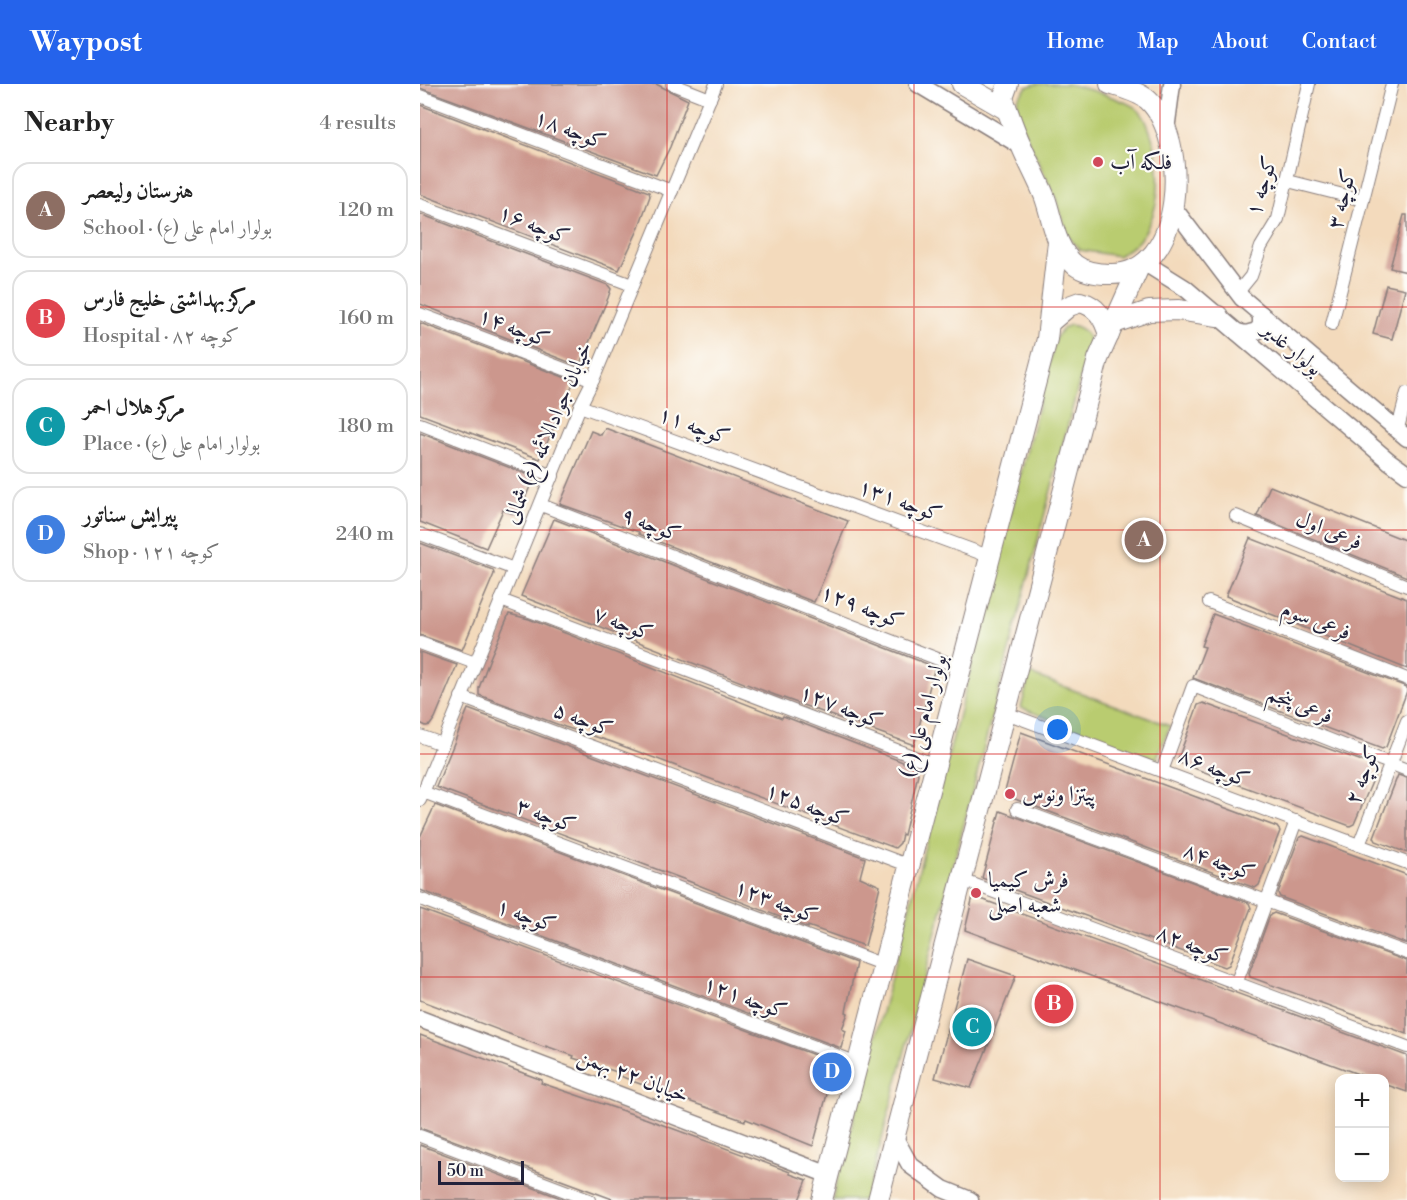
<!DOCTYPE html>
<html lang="en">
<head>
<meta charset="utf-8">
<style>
	body { margin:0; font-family:"Libre Bodoni",Amiri,serif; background:#f6f6f6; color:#222 }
	.controls { position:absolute; right:18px; bottom:18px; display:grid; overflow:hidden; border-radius:12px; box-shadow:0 3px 15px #0003 }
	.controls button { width:54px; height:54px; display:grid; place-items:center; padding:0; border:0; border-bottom:2px solid #e0e0e0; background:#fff; color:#222; font:30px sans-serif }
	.scale { position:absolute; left:18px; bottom:15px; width:86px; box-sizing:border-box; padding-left:6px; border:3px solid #22223b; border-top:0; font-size:16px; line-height:21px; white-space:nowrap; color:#22223b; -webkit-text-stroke:4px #fdfcf7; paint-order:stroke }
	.you { position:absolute; left:638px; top:646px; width:21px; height:21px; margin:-15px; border:4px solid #fff; border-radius:50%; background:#1a73e8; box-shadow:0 0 0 9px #1a73e833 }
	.badge { display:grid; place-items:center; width:39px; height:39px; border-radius:50%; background:#2563eb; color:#fff; font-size:20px; font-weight:700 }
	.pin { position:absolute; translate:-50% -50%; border:3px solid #fff; box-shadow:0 2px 6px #0006 }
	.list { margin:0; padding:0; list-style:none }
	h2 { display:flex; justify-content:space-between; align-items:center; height:78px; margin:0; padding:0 24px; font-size:26px }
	h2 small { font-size:20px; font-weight:400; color:#767676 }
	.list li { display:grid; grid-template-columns:39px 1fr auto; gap:18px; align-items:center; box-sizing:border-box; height:96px; margin:0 12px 12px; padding:0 12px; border:2px solid #e0e0e0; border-radius:18px }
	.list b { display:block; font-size:22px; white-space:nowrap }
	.list p { margin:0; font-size:20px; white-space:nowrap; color:#767676 }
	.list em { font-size:20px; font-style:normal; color:#767676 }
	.map { position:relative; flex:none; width:987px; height:1116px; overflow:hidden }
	header { display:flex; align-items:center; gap:36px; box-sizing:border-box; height:84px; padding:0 30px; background:#2563eb; color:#fff }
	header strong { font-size:28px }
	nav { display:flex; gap:33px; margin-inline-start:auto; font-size:21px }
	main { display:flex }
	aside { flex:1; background:#fff }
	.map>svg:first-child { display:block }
	.green { fill:#b9cc6f; stroke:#6e7755; stroke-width:1.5 }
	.building { fill:#cc978d }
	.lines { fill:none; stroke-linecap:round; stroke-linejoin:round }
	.street-casing { stroke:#8a7e7c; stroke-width:14 }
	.secondary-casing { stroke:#8a7e7c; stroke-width:19 }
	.primary-casing { stroke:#8a7e7c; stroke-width:22 }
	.street { stroke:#fff; stroke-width:12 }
	.secondary { stroke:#fff; stroke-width:16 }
	.primary { stroke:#fff; stroke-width:20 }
	.grid { fill:none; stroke:#d62828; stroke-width:1.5; stroke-opacity:0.55 }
	.poi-dot { fill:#d1495b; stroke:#fdfcf7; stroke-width:2 }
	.labels { text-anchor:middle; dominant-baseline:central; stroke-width:4.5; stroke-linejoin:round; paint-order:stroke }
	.street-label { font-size:22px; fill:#22223b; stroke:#fdfcf7 }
	.poi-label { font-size:22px; fill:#22223b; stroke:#fdfcf7; text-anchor:start }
</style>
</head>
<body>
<header>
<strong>Waypost</strong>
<nav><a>Home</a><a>Map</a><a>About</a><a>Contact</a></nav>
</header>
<main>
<aside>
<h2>Nearby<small>4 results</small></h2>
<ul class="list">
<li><span class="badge" style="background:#8d6e63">A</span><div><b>هنرستان ولیعصر</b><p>School · بولوار امام علی (ع)</p></div><em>120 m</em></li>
<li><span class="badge" style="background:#e0444e">B</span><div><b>مرکز بهداشتی خلیج فارس</b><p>Hospital · کوچه ۸۲</p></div><em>160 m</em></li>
<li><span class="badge" style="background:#0f9aa8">C</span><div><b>مرکز هلال احمر</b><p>Place · بولوار امام علی (ع)</p></div><em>180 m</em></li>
<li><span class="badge" style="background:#3f7fe0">D</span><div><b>پیرایش سناتور</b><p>Shop · کوچه ۱۲۱</p></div><em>240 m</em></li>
</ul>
</aside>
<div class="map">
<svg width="987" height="1116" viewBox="0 0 987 1116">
	<rect width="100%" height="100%" fill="#fdfcf7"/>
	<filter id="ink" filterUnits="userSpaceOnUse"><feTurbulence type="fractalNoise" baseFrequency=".0167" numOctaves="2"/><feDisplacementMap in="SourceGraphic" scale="12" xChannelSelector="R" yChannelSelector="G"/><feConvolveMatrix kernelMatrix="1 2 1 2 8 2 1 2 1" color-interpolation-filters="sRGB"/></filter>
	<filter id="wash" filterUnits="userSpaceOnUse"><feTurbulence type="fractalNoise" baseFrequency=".008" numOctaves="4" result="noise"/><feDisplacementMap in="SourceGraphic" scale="24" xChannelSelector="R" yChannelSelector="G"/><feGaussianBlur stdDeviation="1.35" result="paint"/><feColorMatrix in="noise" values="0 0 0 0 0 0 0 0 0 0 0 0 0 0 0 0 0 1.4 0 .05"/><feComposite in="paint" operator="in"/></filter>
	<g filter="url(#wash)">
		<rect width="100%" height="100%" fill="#f3dabc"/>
		<!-- green -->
		<g class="green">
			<path d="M 615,0 C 626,0 638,0 648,0 C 662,3 706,16 717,25 C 726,32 728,43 732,53 C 742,86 742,126 720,155 C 715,162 705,167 698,172 L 660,166 L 648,152 L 636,115 L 596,30 L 598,14 L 607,3 Z"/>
			<path d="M 650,241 C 661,243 665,247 670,256 L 446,1116 L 412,1116 L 474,883 L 636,253 L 644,244 Z"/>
			<polygon points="610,590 750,642 736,676 601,624"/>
		</g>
		<g id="blocks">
			<!-- building -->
			<g class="building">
				<polygon points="0,0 236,0 268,16 250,63 236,91 0,4"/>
				<polygon points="0,21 229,108 230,112 217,148 199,186 0,110"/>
				<polygon points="0,130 188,201 191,205 188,214 159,282 0,220"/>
				<polygon points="984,131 987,131 987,188 970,184"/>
				<polygon points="966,201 985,205 972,255 953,250"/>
				<polygon points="0,239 154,297 120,375 0,330"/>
				<polygon points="185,344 428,437 394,518 219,450 219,448 140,420 171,347 181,351"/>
				<polygon points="0,349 114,393 98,431 83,426 66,464 0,438"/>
				<polygon points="850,402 987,457 987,493 837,432"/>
				<polygon points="134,435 515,583 494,661 355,611 101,512"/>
				<polygon points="830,454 987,515 987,585 806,512"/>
				<polygon points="0,459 73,486 74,490 42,566 0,551"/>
				<polygon points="89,530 109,535 362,634 363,632 496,683 498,690 484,751 482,750 480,759 475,764 192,658 145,643 59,611 59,604 70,574"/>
				<polygon points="793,530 987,603 987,607 966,663 962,665 773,594 785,563 781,562"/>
				<polygon points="0,568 37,581 15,634 10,641 6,642 0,639"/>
				<polygon points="783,619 953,681 955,691 934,740 930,742 760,679 758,675 778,621"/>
				<polygon points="48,625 445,774 440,793 460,802 445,862 388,842 388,844 263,795 16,703"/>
				<polygon points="601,648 857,743 860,747 839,801 835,804 584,711"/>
				<polygon points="978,691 987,694 987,769 956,757 954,753"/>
				<polygon points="15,721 436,879 426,928 428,929 422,945 426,947 421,964 0,806 0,753"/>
				<polygon points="580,727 829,819 831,824 809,881 805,883 562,794"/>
				<polygon points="883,752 987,791 987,860 860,813 858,809 879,754"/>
				<polygon points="553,812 987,972 987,1008 964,1000 964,994 949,994 545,846"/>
				<polygon points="0,825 424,982 419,1003 410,999 393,1062 326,1035 325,1037 212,997 196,990 197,988 153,974 154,972 126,962 126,964 0,916"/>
				<polygon points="854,829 987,877 987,950 830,893 829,889 850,831"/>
				<polygon points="547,875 596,892 551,1004 515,994"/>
				<polygon points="0,951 122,996 121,999 227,1035 370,1088 370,1090 387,1096 379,1116 195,1116 0,1044"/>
				<polygon points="0,1061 146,1116 0,1116"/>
			</g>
		</g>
	</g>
	<g filter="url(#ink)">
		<use href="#blocks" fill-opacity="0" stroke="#8a7e7c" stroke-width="1.5"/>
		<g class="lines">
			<defs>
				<g id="street">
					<polyline points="252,0 290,15"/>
					<polyline points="0,12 252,107"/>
					<polyline points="868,97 943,116"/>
					<polyline points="0,121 212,201"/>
					<polyline points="818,208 831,192 841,163 858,135 889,0"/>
					<polyline points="0,230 173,296"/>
					<polyline points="912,240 972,0"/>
					<polyline points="160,322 571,473"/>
					<polyline points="0,340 133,392"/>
					<polyline points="977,348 987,309"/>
					<polyline points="121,421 541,584"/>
					<polyline points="816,432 987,502"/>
					<polyline points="0,450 94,485"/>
					<polyline points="81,516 516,681"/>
					<polyline points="789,518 987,595"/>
					<polyline points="0,559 55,579"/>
					<polyline points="41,613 490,782"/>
					<polyline points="586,629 987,779"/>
					<polyline points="0,652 22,660"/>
					<polyline points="742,687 773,602 987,686"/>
					<polyline points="3,708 464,881"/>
					<polyline points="0,716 160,322 173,296 296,0"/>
					<polyline points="597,725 987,869"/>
					<polyline points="939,761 987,637"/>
					<polyline points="542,796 987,963"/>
					<polyline points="0,815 438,979"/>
					<polyline points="816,900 876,737"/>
					<polyline points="0,1052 169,1116"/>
				</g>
				<g id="secondary">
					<polyline points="498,0 601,62"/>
					<polyline points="746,46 752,0"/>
					<polyline points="753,123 822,214 987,354"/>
					<polyline points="725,179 765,204 969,377 987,390"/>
					<polyline points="817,248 826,250 837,247 841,241 841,230"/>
					<polyline points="0,935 409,1091"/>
					<polyline points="475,1054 490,1081 523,1105 550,1116"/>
				</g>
				<g id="primary">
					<polyline points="542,0 587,26"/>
					<path d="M 588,0 L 583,14 C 589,30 594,46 601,61 C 608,78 617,94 624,111 C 633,135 634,163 655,181 C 664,188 679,190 690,190 C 766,192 770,55 728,16 C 719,8 702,4 690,0"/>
					<path d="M 629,239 L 649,222 L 660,218 C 677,222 684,234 689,251"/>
					<polyline points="694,239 729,227 758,226 798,232"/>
					<polyline points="402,1116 627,255 638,158"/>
					<polyline points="458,1116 678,275 719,183"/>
				</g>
			</defs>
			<!-- street casing -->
			<use href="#street" class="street-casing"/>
			<!-- secondary casing -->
			<use href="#secondary" class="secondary-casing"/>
			<!-- primary casing -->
			<use href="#primary" class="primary-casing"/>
			<!-- street -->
			<use href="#street" class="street"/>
			<!-- secondary -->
			<use href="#secondary" class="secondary"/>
			<!-- primary -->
			<use href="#primary" class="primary"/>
		</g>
	</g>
	<!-- grid -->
	<path class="grid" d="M 247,0 L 247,1116M 494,0 L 494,1116M 740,0 L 740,1116M 0,223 L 987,223M 0,446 L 987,446M 0,670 L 987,670M 0,893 L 987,893"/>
	<!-- markers -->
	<g class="poi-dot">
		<circle cx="678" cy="78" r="6"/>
		<circle cx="590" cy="710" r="6"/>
		<circle cx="556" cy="809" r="6"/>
	</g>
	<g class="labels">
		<!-- street labels -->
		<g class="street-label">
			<text transform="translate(150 46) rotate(21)">کوچه ۱۸</text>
			<text transform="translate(842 102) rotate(-73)">کوچه ۱</text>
			<text transform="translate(922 115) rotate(-76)">کوچه ۳</text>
			<text transform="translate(114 141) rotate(21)">کوچه ۱۶</text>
			<text transform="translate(94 244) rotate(21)">کوچه ۱۴</text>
			<text transform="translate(872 265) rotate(40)">بولوار غدیر</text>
			<text transform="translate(274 342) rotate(20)">کوچه ۱۱</text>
			<text transform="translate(128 349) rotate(-67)">خیابان جوادالائمه (ع) شمالی</text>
			<text transform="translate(480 417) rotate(20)">کوچه ۱۳۱</text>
			<text transform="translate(231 441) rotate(21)">کوچه ۹</text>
			<text transform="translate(909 447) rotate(22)">فرعی اول</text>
			<text transform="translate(442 523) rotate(21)">کوچه ۱۲۹</text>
			<text transform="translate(896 537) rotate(21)">فرعی سوم</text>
			<text transform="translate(203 540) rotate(21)">کوچه ۷</text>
			<text transform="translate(880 621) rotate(22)">فرعی پنجم</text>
			<text transform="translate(421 623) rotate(21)">کوچه ۱۲۷</text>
			<text transform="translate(504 632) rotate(-75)">بولوار امام علی (ع)</text>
			<text transform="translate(163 636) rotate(21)">کوچه ۵</text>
			<text transform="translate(794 684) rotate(21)">کوچه ۸۶</text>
			<text transform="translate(943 691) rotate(-69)">کوچه ۲</text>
			<text transform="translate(387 721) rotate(21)">کوچه ۱۲۵</text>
			<text transform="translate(126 732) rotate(21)">کوچه ۳</text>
			<text transform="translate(799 778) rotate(20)">کوچه ۸۴</text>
			<text transform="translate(356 818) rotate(21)">کوچه ۱۲۳</text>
			<text transform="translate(106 832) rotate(20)">کوچه ۱</text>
			<text transform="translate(772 861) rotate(21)">کوچه ۸۲</text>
			<text transform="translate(325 914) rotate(20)">کوچه ۱۲۱</text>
			<text transform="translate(213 992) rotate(21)">خیابان ۲۲ بهمن</text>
		</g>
		<!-- poi labels -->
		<g class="poi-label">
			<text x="690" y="78">فلکه آب</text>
			<text x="602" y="710">پیتزا ونوس</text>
			<text x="568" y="796">فرش کیمیا<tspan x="568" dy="25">شعبه اصلی</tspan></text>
		</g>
	</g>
</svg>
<div class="controls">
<button>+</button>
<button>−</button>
</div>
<div class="scale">50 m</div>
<div class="you"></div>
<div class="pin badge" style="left:724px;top:456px;background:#8d6e63">A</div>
<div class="pin badge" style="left:634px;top:920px;background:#e0444e">B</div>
<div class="pin badge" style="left:552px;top:943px;background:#0f9aa8">C</div>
<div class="pin badge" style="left:412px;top:988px;background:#3f7fe0">D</div>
</div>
</main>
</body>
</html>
